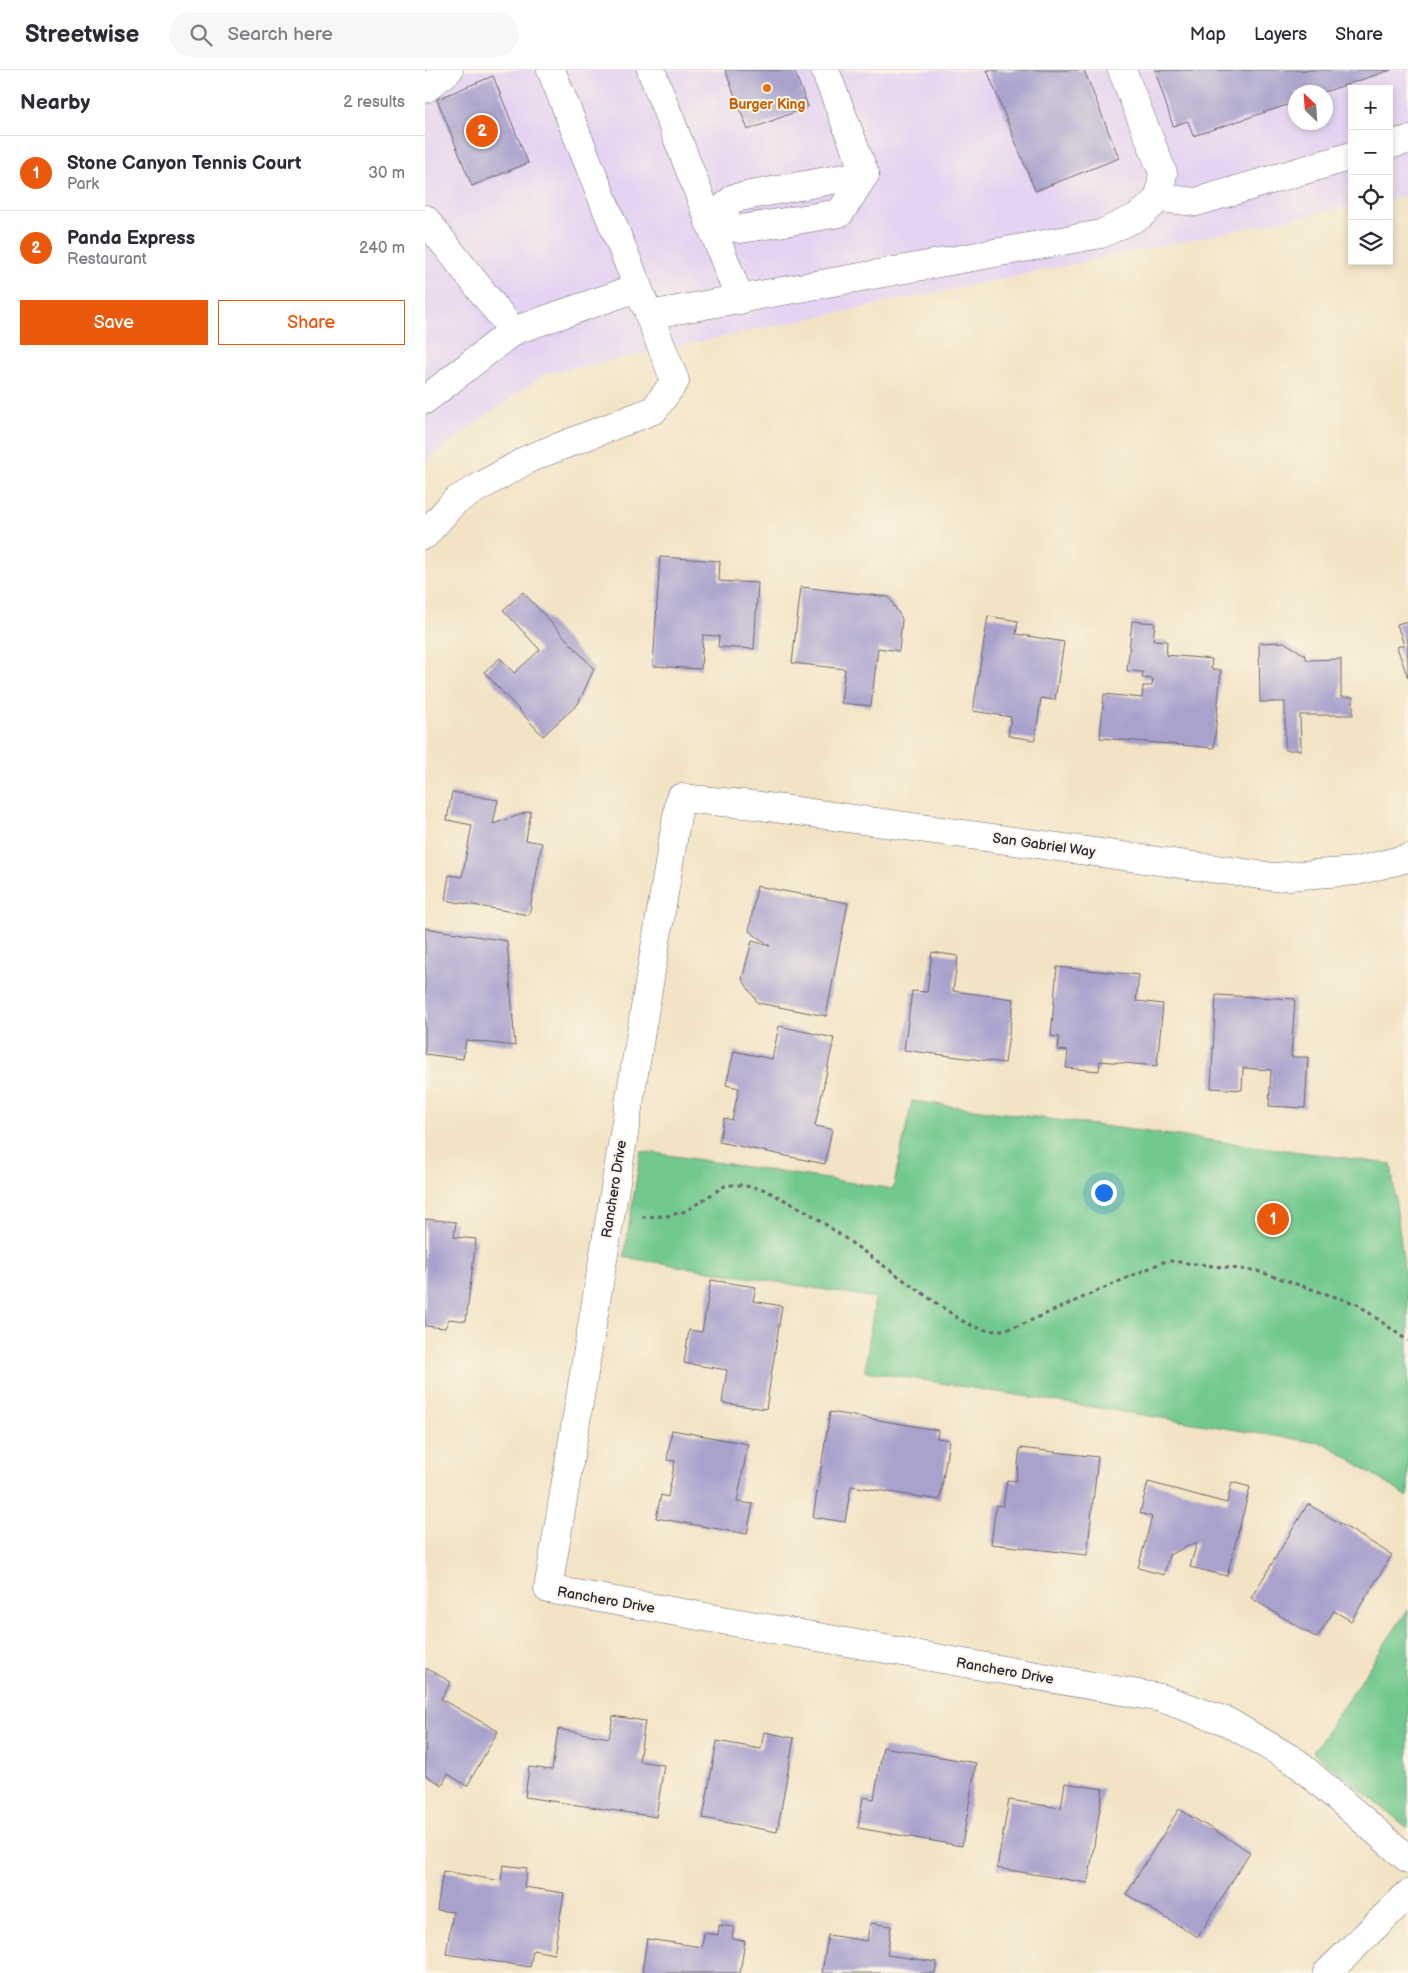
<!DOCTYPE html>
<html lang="en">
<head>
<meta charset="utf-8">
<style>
	body { margin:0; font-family:"Balsamiq Sans",sans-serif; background:#f7f7f7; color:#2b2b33 }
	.controls { position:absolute; right:15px; top:15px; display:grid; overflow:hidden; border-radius:0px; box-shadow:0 2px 8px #0003 }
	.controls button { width:45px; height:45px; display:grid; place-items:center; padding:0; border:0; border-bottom:1px solid #e1e1e2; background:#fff; color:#2b2b33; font:25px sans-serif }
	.compass { position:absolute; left:863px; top:15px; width:45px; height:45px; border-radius:50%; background:#fff; box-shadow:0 2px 8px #0003; rotate:335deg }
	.you { position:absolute; left:678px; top:1122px; width:18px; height:18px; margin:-12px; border:4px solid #fff; border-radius:50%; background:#1a73e8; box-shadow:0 0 0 8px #1a73e833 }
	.badge { display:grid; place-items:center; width:32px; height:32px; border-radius:50%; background:#ea580c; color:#fff; font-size:16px; font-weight:700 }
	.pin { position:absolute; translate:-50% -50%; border:2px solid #fff; box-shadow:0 1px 5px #0006 }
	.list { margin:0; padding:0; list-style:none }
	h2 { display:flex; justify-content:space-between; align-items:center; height:65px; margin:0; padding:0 20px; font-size:21px }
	h2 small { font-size:16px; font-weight:400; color:#7c7c81 }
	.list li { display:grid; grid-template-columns:32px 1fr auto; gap:15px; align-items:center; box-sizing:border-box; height:75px; padding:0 20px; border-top:1px solid #e1e1e2 }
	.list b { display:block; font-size:19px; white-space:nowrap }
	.list p { margin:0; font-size:16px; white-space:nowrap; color:#7c7c81 }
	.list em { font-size:16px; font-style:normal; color:#7c7c81 }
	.actions { display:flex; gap:10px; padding:15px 20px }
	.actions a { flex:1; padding:11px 0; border:1px solid #ea580c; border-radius:0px; text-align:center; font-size:18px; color:#ea580c }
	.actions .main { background:#ea580c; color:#fff }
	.icon { flex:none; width:28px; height:28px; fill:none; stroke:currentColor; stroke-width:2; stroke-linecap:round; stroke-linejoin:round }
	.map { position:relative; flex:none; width:983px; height:1903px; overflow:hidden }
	header { display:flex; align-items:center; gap:30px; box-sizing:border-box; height:70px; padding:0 25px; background:#fff; border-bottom:1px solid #e1e1e2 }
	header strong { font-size:24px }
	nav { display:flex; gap:28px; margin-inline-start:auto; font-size:18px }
	.search { width:350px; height:45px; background:#f7f7f7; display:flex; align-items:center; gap:12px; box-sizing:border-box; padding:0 18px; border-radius:28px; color:#7c7c81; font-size:19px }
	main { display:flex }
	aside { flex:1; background:#fff }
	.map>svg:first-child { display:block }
	.built { fill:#e4d3f2; fill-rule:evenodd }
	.green { fill:#72c98f; stroke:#4a7665 }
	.building { fill:#a9a2cd }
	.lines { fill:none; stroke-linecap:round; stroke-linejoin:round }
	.minor-casing { stroke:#6b666b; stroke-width:29 }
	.path { stroke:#6b666b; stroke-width:3; stroke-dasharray:4 4; stroke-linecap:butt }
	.minor { stroke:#fff; stroke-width:28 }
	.food-dot { fill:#e8710a; stroke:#fcf5e5; stroke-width:2 }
	.labels { text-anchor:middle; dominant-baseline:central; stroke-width:4; stroke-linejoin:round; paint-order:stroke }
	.food-label { font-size:14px; font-weight:bold; fill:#c56008; stroke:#fcf5e5 }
	.street-label { font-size:14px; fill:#22223b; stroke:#fcf5e5 }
</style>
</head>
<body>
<header>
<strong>Streetwise</strong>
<div class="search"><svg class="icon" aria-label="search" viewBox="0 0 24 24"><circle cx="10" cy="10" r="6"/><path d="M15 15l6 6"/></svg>Search here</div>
<nav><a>Map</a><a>Layers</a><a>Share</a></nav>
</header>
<main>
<aside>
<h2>Nearby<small>2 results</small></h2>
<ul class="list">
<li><span class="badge">1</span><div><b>Stone Canyon Tennis Court</b><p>Park</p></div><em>30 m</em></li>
<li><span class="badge">2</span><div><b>Panda Express</b><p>Restaurant</p></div><em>240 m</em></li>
</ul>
<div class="actions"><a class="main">Save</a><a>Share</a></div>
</aside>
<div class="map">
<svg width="983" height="1903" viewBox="0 0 983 1903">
	<rect width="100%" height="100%" fill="#fcf5e5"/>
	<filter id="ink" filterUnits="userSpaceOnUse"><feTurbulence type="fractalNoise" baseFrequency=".02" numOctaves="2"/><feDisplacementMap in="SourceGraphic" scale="10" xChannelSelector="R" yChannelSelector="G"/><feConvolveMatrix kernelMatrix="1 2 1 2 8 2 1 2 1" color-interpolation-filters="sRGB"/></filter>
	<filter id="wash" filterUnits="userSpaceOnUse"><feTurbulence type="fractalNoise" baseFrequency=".0096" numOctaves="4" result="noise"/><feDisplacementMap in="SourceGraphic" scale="20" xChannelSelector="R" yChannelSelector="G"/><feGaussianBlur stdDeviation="1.12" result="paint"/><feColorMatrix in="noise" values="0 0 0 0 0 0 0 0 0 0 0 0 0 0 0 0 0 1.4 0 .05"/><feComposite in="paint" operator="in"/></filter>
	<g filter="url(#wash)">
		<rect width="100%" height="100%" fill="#f2e3c5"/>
		<!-- built -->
		<path class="built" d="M 0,0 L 983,0 L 983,125 L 964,129 L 964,19 L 927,19 L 927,136 L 119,304 L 0,390 ZM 871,22 L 901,22 L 901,52 L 871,52 Z"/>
		<!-- green -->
		<g class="green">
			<polygon points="487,1031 966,1094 983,1230 983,1427 901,1374 440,1301 450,1228 199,1187 216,1081 468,1119"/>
			<polygon points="983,1539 983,1758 888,1682"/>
		</g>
		<g id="blocks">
			<!-- building -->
			<g class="building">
				<polygon points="300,0 369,0 383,37 323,60"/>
				<polygon points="562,0 659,0 694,88 610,121"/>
				<polygon points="730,0 966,0 899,22 871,22 871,32 768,66 763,51 748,56"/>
				<polygon points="68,6 103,93 47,116 12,29"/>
				<polygon points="235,487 295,491 294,511 333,513 329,579 293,577 294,566 278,565 276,599 228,596"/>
				<polygon points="376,517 464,527 477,549 474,581 453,578 446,636 416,633 420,599 367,593"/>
				<polygon points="98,522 169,599 153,634 118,666 59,602 75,588 89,603 115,580 78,540"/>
				<polygon points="563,546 593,551 591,564 639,572 630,630 616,628 610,670 583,666 586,647 548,641"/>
				<polygon points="707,551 730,553 728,570 742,571 741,585 787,589 786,599 796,600 789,678 675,668 679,624 717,628 718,616 727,616 728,609 717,608 718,602 702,601"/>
				<polygon points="983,551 983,608 972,577 979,575 972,554"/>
				<polygon points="859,572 880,585 882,590 916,589 916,627 928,627 928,645 875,645 876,680 860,680 860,632 835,632 834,573"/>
				<polygon points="27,722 73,730 68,754 106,741 101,770 117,773 104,845 20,830 24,805 37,807 47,755 22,750"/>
				<polygon points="332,816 423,833 401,946 333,933 317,909 327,871 345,876 324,861"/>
				<polygon points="0,858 82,871 90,976 41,970 38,989 0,984"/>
				<polygon points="507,882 533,886 528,921 589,929 580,993 479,980 487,921 502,922"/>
				<polygon points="632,897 714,905 711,931 738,934 732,996 675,991 674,1001 641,998 643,981 633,980 634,967 626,966"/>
				<polygon points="791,925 870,929 866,987 883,987 880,1038 844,1036 846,1000 818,998 817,1020 786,1018"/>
				<polygon points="354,956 409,968 390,1056 407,1059 400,1094 294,1072 299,1048 307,1050 314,1018 301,1015 309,981 347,989"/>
				<polygon points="0,1149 31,1152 29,1167 51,1169 41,1251 24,1249 20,1258 0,1256"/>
				<polygon points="286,1210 331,1217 328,1231 357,1236 341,1339 297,1333 302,1300 259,1293 264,1260 277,1262"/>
				<polygon points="405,1342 513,1360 512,1368 524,1370 515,1430 426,1416 420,1452 388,1447"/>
				<polygon points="247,1360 323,1374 312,1432 328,1434 322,1464 231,1448 236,1425 243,1427 250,1391 242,1390"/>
				<polygon points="595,1378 673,1387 662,1485 566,1474 571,1435 578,1436 582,1410 591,1411"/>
				<polygon points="723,1412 802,1433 807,1412 825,1417 802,1506 765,1497 772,1472 744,1485 739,1505 713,1498 727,1447 715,1443"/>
				<polygon points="883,1434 967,1485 926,1551 909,1541 892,1568 826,1528"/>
				<polygon points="1,1598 26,1612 16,1629 73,1661 42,1716 23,1704 17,1715 0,1705"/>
				<polygon points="188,1646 220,1651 214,1691 239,1695 231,1747 100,1727 104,1697 127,1700 133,1659 184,1668"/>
				<polygon points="339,1662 369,1668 352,1762 278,1748 292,1671 336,1679"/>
				<polygon points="458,1677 551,1693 537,1776 433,1758 438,1727 449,1729"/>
				<polygon points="640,1713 678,1719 663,1813 572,1798 584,1730 636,1738"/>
				<polygon points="754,1739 825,1782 773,1867 701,1824"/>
				<polygon points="78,1795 102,1798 99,1817 139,1823 129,1884 108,1880 105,1897 21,1884 28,1842 12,1840 18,1801 76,1811"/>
				<polygon points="445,1853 466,1856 462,1885 512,1892 510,1903 397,1903 403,1865 442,1871"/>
				<polygon points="294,1855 309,1857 307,1869 320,1871 315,1903 217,1903 222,1869 277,1877 279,1863 293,1865"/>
			</g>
		</g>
	</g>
	<g filter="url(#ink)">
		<use href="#blocks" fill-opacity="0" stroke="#6b666b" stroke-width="1"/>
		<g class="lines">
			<defs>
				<g id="minor">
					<polyline points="126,0 220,235"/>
					<polyline points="226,0 315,230"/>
					<polyline points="400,0 440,104"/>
					<polyline points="0,19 24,0"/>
					<polyline points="964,75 983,70"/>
					<polyline points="734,128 771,132 927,86"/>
					<polyline points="0,149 88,261 212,218"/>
					<polyline points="284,152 316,159 415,143 440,104"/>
					<polyline points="284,152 309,128 440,104"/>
					<polyline points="0,330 88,261"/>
					<polyline points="0,465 30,431 105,388 229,340 250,311 224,245 676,164 716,145 734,128 738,103 697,0"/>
					<polyline points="983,788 932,801 849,807 329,735 255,728 123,1519 736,1628 803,1652 871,1692 983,1789"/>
					<polyline points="902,1903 983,1824"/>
				</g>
			</defs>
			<!-- minor casing -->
			<use href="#minor" class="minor-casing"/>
			<!-- path -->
			<path class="path" d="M 217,1147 L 242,1146 L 261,1141 L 301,1115 L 315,1115 L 338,1119 L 383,1142 L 534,1249 C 559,1263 571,1264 598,1254 L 738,1192 L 745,1191 L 832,1201 L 932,1234 L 983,1271"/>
			<!-- minor -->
			<use href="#minor" class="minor"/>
		</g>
	</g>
	<!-- markers -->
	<circle class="food-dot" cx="342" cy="18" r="5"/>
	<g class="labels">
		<!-- food labels -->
		<g class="food-label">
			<text x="342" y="34">Burger King</text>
		</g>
		<!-- street labels -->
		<g class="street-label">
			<text transform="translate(619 775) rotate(8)">San Gabriel Way</text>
			<text transform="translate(189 1119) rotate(-81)">Ranchero Drive</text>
			<text transform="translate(181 1530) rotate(10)">Ranchero Drive</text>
			<text transform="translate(580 1601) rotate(10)">Ranchero Drive</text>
		</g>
	</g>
</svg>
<div class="controls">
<button>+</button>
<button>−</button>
<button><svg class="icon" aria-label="locate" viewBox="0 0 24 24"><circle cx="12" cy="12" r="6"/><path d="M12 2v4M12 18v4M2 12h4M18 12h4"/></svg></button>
<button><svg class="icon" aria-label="layers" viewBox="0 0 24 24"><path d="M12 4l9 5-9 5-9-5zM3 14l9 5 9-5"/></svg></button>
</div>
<svg class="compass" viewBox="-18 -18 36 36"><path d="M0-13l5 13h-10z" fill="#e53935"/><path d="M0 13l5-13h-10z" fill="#7c7c81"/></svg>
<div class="you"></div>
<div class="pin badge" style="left:848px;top:1149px">1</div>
<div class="pin badge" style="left:57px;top:61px">2</div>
</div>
</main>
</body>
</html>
